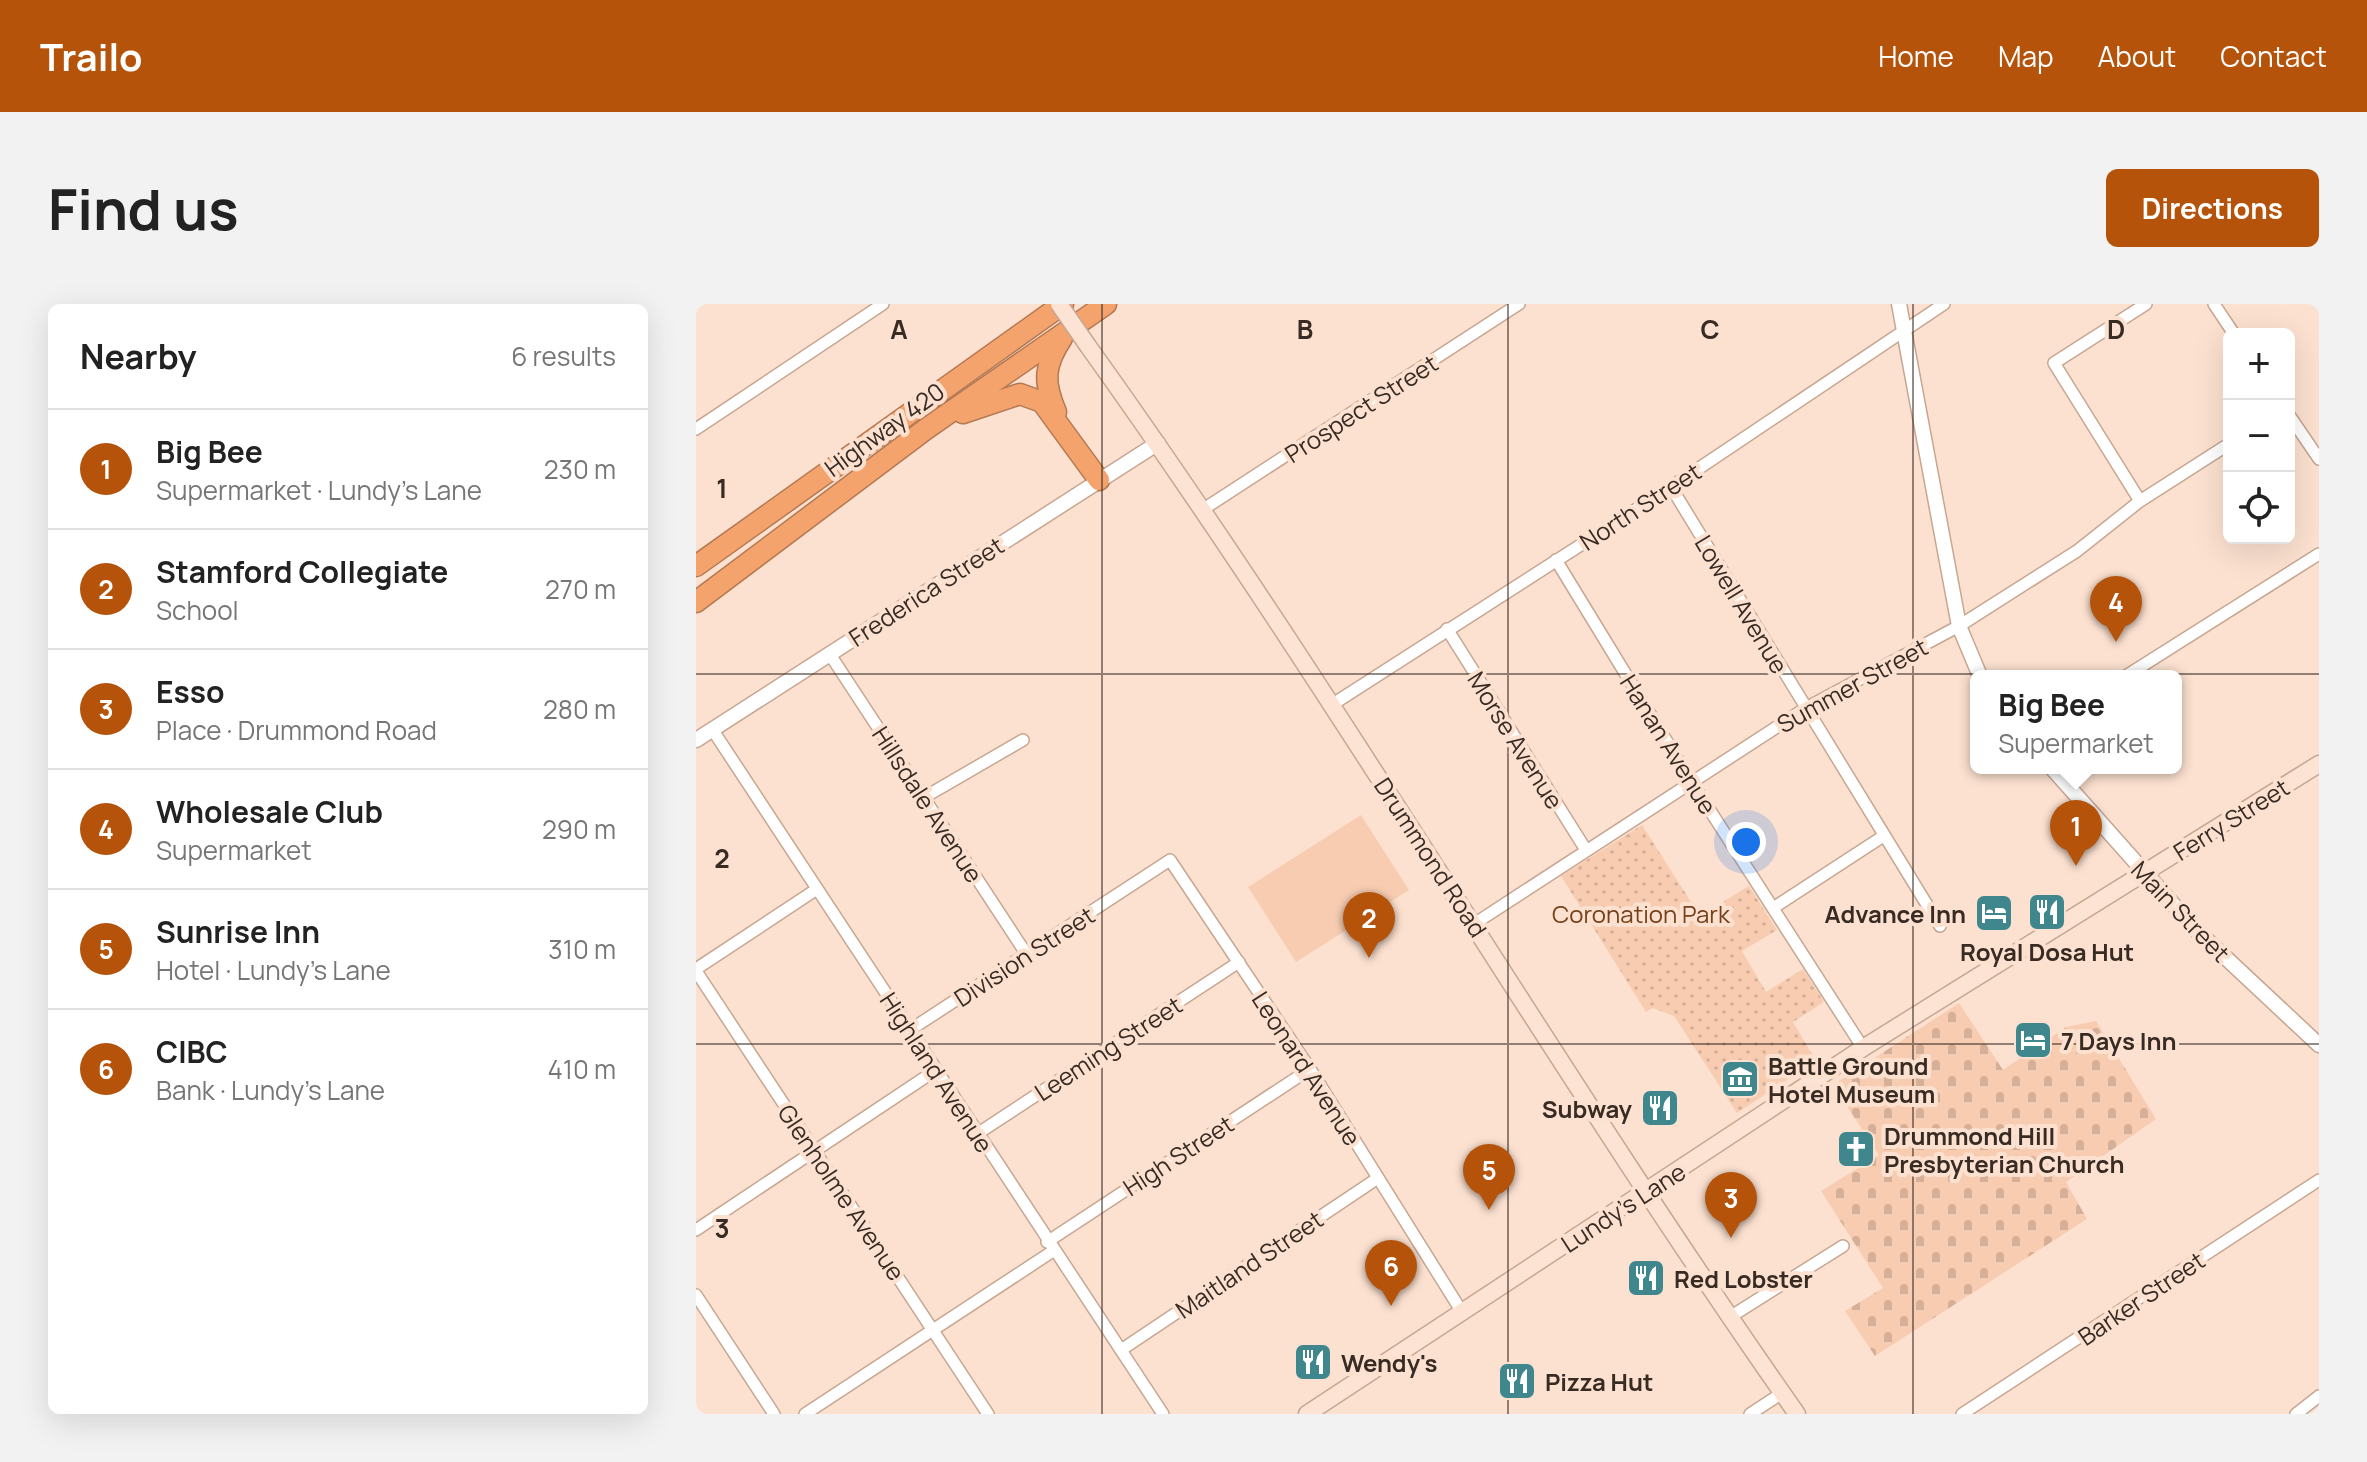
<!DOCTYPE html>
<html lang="en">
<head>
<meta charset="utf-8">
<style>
	body { margin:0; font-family:Manrope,sans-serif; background:#f2f2f2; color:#222 }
	.controls { position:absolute; right:24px; top:24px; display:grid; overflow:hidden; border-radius:12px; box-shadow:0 8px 32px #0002 }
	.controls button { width:72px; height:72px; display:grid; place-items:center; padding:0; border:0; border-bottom:2px solid #e0e0e0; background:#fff; color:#222; font:40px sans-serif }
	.you { position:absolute; left:1050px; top:538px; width:28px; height:28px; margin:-20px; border:6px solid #fff; border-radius:50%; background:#1a73e8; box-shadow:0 0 0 12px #1a73e833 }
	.badge { display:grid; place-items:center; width:52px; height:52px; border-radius:50%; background:#b45309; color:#fff; font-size:26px; font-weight:700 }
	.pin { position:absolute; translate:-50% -66px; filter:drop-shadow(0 2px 4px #0008) }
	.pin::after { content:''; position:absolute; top:42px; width:28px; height:24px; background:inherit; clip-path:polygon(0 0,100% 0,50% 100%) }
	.popup { position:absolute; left:1274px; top:366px; width:212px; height:104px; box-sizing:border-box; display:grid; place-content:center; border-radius:12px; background:#fff; filter:drop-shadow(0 2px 6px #0005); font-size:26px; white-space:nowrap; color:#767676 }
	.popup b { font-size:30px; color:#222 }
	.popup::after { content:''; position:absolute; left:50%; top:100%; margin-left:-16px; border:16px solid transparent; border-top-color:#fff }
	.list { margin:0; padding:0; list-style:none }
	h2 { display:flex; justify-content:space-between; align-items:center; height:104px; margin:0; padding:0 32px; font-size:34px }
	h2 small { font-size:26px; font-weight:400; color:#767676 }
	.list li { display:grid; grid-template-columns:52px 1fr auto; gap:24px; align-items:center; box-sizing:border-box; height:120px; padding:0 32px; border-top:2px solid #e0e0e0 }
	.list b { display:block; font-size:30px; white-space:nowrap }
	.list p { margin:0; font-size:26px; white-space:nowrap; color:#767676 }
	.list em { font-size:26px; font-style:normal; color:#767676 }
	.icon { flex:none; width:44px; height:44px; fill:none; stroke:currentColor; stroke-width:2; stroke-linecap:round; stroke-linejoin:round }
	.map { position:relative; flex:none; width:1623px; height:1110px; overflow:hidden; border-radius:12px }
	header { display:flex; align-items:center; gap:48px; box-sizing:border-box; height:112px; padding:0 40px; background:#b45309; color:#fff }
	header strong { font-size:38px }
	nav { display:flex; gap:44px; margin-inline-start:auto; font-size:28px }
	.intro { display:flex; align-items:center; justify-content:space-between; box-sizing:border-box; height:192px; padding:0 48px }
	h1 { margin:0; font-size:56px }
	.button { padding:20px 36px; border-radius:12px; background:#b45309; color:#fff; font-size:28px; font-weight:700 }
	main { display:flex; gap:48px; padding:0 48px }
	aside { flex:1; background:#fff; border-radius:12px; box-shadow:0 8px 32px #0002 }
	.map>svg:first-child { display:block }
	.green { fill:#f8ccb1 }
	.cemetery { fill:url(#cemetery-stones) }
	.park { fill:url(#park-dots) }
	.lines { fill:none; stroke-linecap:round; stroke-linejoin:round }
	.minor-casing { stroke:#c7a692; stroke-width:14 }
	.tertiary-casing { stroke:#c7a692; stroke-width:17 }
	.secondary-casing { stroke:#c7a692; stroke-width:19 }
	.motorway-casing { stroke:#b37953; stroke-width:23 }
	.minor { stroke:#fff; stroke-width:11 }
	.tertiary { stroke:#fff; stroke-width:14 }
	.secondary { stroke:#fce3d3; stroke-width:16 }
	.motorway { stroke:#f5a36d; stroke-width:20 }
	.secondary-bridge-casing { stroke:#c7a692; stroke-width:19; stroke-linecap:butt }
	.secondary-bridge { stroke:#fce3d3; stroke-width:16 }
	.grid { fill:none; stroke:#382b23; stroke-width:2; stroke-opacity:0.55 }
	.labels { text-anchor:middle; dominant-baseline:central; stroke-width:8; stroke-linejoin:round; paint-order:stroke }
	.street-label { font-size:24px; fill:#382b23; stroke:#fce1d0 }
	.park-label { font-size:24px; fill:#76411a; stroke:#fce1d0 }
	.poi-label { font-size:24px; font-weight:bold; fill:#382b23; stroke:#fce1d0; text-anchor:start }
	.grid-label { font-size:26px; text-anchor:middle; font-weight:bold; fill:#382b23; stroke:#fce1d0; stroke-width:8; stroke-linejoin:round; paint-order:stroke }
</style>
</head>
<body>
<header>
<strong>Trailo</strong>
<nav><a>Home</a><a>Map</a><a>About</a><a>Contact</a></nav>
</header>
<div class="intro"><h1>Find us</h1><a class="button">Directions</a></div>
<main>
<aside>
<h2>Nearby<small>6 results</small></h2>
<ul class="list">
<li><span class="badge">1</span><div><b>Big Bee</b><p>Supermarket · Lundy's Lane</p></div><em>230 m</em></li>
<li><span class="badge">2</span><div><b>Stamford Collegiate</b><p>School</p></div><em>270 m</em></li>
<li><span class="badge">3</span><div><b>Esso</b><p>Place · Drummond Road</p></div><em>280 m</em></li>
<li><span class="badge">4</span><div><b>Wholesale Club</b><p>Supermarket</p></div><em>290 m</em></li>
<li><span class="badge">5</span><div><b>Sunrise Inn</b><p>Hotel · Lundy's Lane</p></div><em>310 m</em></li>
<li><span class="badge">6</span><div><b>CIBC</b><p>Bank · Lundy's Lane</p></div><em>410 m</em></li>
</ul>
</aside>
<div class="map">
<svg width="1623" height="1110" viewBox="0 0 1623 1110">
	<defs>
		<pattern id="cemetery-stones" width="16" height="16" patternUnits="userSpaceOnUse" patternTransform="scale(2)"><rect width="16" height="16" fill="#f8ccb1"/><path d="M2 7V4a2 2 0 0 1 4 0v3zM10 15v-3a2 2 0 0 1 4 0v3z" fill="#d5af98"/></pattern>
		<pattern id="park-dots" width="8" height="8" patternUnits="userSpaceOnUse" patternTransform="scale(2)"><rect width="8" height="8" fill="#f8ccb1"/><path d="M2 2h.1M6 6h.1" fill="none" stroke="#d5af98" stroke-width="1.8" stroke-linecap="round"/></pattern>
	</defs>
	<rect width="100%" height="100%" fill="#fce1d0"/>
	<!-- green -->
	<polygon class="green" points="665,511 713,586 600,658 552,583"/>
	<!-- cemetery -->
	<polygon class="cemetery" points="1263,699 1307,766 1370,723 1400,717 1460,815 1370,878 1391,915 1179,1052 1149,1007 1187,984 1125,887 1183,851 1137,781"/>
	<!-- park -->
	<polygon class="park" points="946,521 1004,612 1053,582 1081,626 1046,647 1070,688 1107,665 1128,698 1097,718 1120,757 1041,809 978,712 957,704 950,708 865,572"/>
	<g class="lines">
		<defs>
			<g id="minor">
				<polyline points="1518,0 1538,30"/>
				<polyline points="1593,111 1623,155"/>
				<polyline points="0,125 187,0"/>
				<polyline points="975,183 1244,622"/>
				<polyline points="1444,197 1358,59 1450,0"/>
				<polyline points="506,206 823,0"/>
				<polyline points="860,256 995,477 1167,744"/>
				<polyline points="751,325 890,546"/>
				<polyline points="133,349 331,651"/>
				<polyline points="1430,372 1623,250"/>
				<polyline points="637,400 975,183 1248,0"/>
				<polyline points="16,425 467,1110"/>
				<polyline points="227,494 327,436"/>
				<polyline points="1077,604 1186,533"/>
				<polyline points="778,620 1110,404 1263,322 1381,247 1444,197 1533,140"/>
				<polyline points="0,665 121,585"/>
				<polyline points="0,667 292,1110"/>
				<polyline points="214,726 474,556 614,765 766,1008"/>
				<polyline points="281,830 543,658"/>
				<polyline points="0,926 240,766"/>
				<polyline points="351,938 614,765"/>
				<polyline points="0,991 78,1110"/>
				<polyline points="1034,1013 1147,942"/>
				<polyline points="425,1046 682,874"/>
				<polyline points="109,1110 357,947"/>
				<polyline points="1054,1110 1086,1089"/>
				<polyline points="1266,1110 1623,876"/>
				<polyline points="1600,1110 1623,1092"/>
			</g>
			<g id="tertiary">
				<polyline points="1203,0 1263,322 1284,372"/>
				<polyline points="0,436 462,139"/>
				<polyline points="1356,464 1499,625 1623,741"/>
			</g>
			<g id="secondary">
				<path d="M 392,42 C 641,389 855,760 1101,1110"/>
				<polyline points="611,1110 1167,744 1623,460"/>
			</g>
			<g id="motorway">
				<path d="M 360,108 C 347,78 348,61 366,34"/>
				<polyline points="267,109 324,90 346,98 403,176"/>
				<polyline points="0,262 367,0"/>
				<polyline points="0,298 230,125 410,0"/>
			</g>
		</defs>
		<!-- minor casing -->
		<use href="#minor" class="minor-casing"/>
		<!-- tertiary casing -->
		<use href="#tertiary" class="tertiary-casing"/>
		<!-- secondary casing -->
		<use href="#secondary" class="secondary-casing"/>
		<!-- motorway casing -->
		<use href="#motorway" class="motorway-casing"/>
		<!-- minor -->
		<use href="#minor" class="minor"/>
		<!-- tertiary -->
		<use href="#tertiary" class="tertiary"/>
		<!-- secondary -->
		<use href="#secondary" class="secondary"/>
		<!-- motorway -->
		<use href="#motorway" class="motorway"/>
		<defs>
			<polyline id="secondary-bridge" points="363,0 392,42"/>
		</defs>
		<!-- secondary-bridge casing -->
		<use href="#secondary-bridge" class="secondary-bridge-casing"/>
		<!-- secondary-bridge -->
		<use href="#secondary-bridge" class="secondary-bridge"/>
	</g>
	<!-- grid -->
	<path class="grid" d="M 406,0 L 406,1110M 812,0 L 812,1110M 1217,0 L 1217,1110M 0,370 L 1623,370M 0,740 L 1623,740"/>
	<!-- icons -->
	<defs>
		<symbol id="restaurant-square" viewBox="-11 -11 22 22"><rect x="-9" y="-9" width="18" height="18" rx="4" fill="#3f868d" stroke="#fce1d0"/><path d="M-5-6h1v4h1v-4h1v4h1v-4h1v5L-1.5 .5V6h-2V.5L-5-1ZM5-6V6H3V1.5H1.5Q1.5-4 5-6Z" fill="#fff"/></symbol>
		<symbol id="hotel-square" viewBox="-11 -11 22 22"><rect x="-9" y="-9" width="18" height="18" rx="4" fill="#3f868d" stroke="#fce1d0"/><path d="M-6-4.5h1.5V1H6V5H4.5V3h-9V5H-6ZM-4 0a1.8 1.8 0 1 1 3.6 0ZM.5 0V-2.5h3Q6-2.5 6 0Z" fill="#fff"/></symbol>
		<symbol id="museum-square" viewBox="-11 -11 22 22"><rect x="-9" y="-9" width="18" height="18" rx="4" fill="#3f868d" stroke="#fce1d0"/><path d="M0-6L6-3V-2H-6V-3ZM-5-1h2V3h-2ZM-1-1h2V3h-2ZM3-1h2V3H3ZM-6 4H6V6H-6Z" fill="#fff"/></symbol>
		<symbol id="church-square" viewBox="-11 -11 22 22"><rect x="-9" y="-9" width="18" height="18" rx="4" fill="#3f868d" stroke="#fce1d0"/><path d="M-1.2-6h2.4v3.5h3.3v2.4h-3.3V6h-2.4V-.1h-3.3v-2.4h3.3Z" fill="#fff"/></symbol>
	</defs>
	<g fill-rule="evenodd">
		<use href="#restaurant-square" x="1329" y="586" width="44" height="44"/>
		<use href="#hotel-square" x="1276" y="587" width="44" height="44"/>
		<use href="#hotel-square" x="1315" y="714" width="44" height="44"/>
		<use href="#museum-square" x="1022" y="753" width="44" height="44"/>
		<use href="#restaurant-square" x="942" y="782" width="44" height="44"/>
		<use href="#church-square" x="1138" y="823" width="44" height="44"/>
		<use href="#restaurant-square" x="928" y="952" width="44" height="44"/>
		<use href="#restaurant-square" x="595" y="1036" width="44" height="44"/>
		<use href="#restaurant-square" x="799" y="1055" width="44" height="44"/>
	</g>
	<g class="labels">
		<!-- street labels -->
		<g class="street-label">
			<text transform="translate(665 104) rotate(-33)">Prospect Street</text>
			<text transform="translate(188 125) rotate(-36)">Highway 420</text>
			<text transform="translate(944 202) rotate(-33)">North Street</text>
			<text transform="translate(230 287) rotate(-33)">Frederica Street</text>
			<text transform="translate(1046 300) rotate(59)">Lowell Avenue</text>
			<text transform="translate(1156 381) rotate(-29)">Summer Street</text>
			<text transform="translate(820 436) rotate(58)">Morse Avenue</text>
			<text transform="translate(973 440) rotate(58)">Hanan Avenue</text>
			<text transform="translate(232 500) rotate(57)">Hillsdale Avenue</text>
			<text transform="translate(1535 515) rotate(-32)">Ferry Street</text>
			<text transform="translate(735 553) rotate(57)">Drummond Road</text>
			<text transform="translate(1485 607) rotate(46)">Main Street</text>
			<text transform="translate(328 652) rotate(-33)">Division Street</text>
			<text transform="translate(412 744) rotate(-33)">Leeming Street</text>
			<text transform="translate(611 764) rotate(57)">Leonard Avenue</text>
			<text transform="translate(241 768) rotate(57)">Highland Avenue</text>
			<text transform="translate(482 851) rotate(-33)">High Street</text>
			<text transform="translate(146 888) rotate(56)">Glenholme Avenue</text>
			<text transform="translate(927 903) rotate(-33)">Lundy's Lane</text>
			<text transform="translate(553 960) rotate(-34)">Maitland Street</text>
			<text transform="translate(1445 994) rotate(-34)">Barker Street</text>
		</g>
		<!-- park labels -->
		<g class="park-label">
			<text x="945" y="609">Coronation Park</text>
		</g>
		<!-- poi labels -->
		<g class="poi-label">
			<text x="1270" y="609" text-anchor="end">Advance Inn</text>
			<text x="1351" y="647" text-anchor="middle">Royal Dosa Hut</text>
			<text x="1365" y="736">7 Days Inn</text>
			<text x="1072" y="761">Battle Ground<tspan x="1072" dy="28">Hotel Museum</tspan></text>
			<text x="936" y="804" text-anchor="end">Subway</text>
			<text x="1188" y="831">Drummond Hill<tspan x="1188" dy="28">Presbyterian Church</tspan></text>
			<text x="978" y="974">Red Lobster</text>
			<text x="645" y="1058">Wendy's</text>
			<text x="849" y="1077">Pizza Hut</text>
		</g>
	</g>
	<g class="grid-label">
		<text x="203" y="35">A</text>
		<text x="609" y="35">B</text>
		<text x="1014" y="35">C</text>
		<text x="1420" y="35">D</text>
		<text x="26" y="194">1</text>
		<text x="26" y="564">2</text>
		<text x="26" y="934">3</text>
	</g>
</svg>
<div class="controls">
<button>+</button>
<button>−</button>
<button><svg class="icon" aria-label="locate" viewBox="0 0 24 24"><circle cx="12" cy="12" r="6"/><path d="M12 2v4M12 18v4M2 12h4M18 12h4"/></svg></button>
</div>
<div class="you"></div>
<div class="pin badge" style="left:1380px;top:562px">1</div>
<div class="popup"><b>Big Bee</b>Supermarket</div>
<div class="pin badge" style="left:673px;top:654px">2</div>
<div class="pin badge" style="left:1035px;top:934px">3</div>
<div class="pin badge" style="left:1420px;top:338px">4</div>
<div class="pin badge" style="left:793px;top:906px">5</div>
<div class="pin badge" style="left:695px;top:1002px">6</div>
</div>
</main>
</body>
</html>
